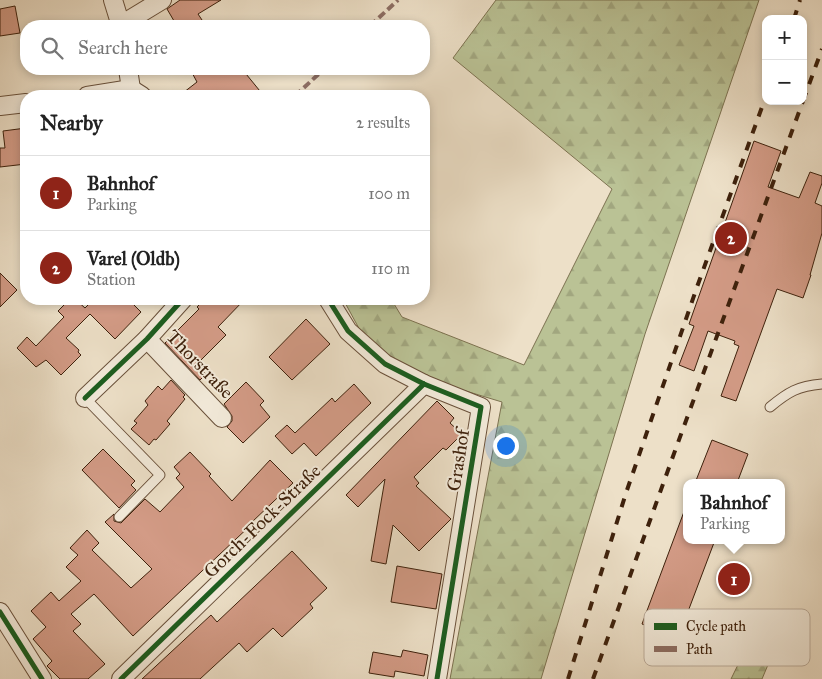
<!DOCTYPE html>
<html lang="en">
<head>
<meta charset="utf-8">
<style>
	body { margin:0; font-family:"IM FELL Great Primer",serif; background:#f2f2f2; color:#222 }
	.controls { position:absolute; right:15px; top:15px; display:grid; overflow:hidden; border-radius:10px; box-shadow:0 2px 8px #0003 }
	.controls button { width:45px; height:45px; display:grid; place-items:center; padding:0; border:0; border-bottom:1px solid #e0e0e0; background:#fff; color:#222; font:25px sans-serif }
	.you { position:absolute; left:505px; top:445px; width:18px; height:18px; margin:-12px; border:4px solid #fff; border-radius:50%; background:#1a73e8; box-shadow:0 0 0 8px #1a73e833 }
	.badge { display:grid; place-items:center; width:32px; height:32px; border-radius:50%; background:#8f2418; color:#fff; font-size:16px; font-weight:700 }
	.pin { position:absolute; translate:-50% -50%; border:2px solid #fff; box-shadow:0 1px 5px #0006 }
	.popup { position:absolute; left:683px; top:479px; width:102px; height:65px; box-sizing:border-box; display:grid; place-content:center; border-radius:10px; background:#fff; filter:drop-shadow(0 1px 4px #0005); font-size:16px; white-space:nowrap; color:#767676 }
	.popup b { font-size:19px; color:#222 }
	.popup::after { content:''; position:absolute; left:50%; top:100%; margin-left:-10px; border:10px solid transparent; border-top-color:#fff }
	.list { margin:0; padding:0; list-style:none }
	h2 { display:flex; justify-content:space-between; align-items:center; height:65px; margin:0; padding:0 20px; font-size:21px }
	h2 small { font-size:16px; font-weight:400; color:#767676 }
	.list li { display:grid; grid-template-columns:32px 1fr auto; gap:15px; align-items:center; box-sizing:border-box; height:75px; padding:0 20px; border-top:1px solid #e0e0e0 }
	.list b { display:block; font-size:19px; white-space:nowrap }
	.list p { margin:0; font-size:16px; white-space:nowrap; color:#767676 }
	.list em { font-size:16px; font-style:normal; color:#767676 }
	.icon { flex:none; width:28px; height:28px; fill:none; stroke:currentColor; stroke-width:2; stroke-linecap:round; stroke-linejoin:round }
	.map { position:relative; flex:none; width:822px; height:679px; overflow:hidden }
	.search { position:absolute; background:#fff; box-shadow:0 2px 8px #0003; left:20px; top:20px; width:410px; height:55px; display:flex; align-items:center; gap:12px; box-sizing:border-box; padding:0 18px; border-radius:20px; color:#767676; font-size:19px }
	.panel { position:absolute; background:#fff; box-shadow:0 2px 8px #0003; left:20px; top:90px; width:410px; height:215px; border-radius:20px }
	.map>svg:first-child { display:block }
	.forest { fill:url(#forest-firs); stroke:#7c7250 }
	.building { fill:#d39b86; stroke:#3e210c }
	.lines { fill:none; stroke-linecap:round; stroke-linejoin:round }
	.lane-casing { stroke:#6a513b; stroke-width:11 }
	.street-casing { stroke:#6a513b; stroke-width:20 }
	.lane { stroke:#f3ebdb; stroke-width:9 }
	.street { stroke:#f3ebdb; stroke-width:18 }
	.rail { stroke:#3e210c; stroke-width:4; stroke-dasharray:9 9; stroke-linecap:butt }
	.quiet { stroke:#8d6e63; stroke-width:4; stroke-dasharray:8 4; stroke-linecap:butt }
	.cycleway-casing { stroke:#f3ebdb; stroke-width:8 }
	.cycleway { stroke:#1b5e20; stroke-width:5 }
	.labels { text-anchor:middle; dominant-baseline:central; stroke-width:4; stroke-linejoin:round; paint-order:stroke }
	.street-label { font-size:19px; fill:#3e210c; stroke:#f3ebdb }
	.key { fill:#f3ebdb; stroke:#bdae9d; stroke-width:1 }
	.key-label { font-size:14px; fill:#3e210c }
</style>
</head>
<body>
<div class="map">
<svg width="822" height="679" viewBox="0 0 822 679">
	<defs>
		<pattern id="forest-firs" width="22" height="20" patternUnits="userSpaceOnUse" patternTransform="scale(1.25)"><rect width="22" height="20" fill="#bac295"/><path d="M5 1l3.5 6h-7zM16 11l3.5 6h-7z" fill="#a1a67f"/></pattern>
	</defs>
	<rect width="100%" height="100%" fill="#ede0c8"/>
	<filter id="stains"><feTurbulence type="fractalNoise" baseFrequency=".004" numOctaves="4"/><feColorMatrix values="0 0 0 0 .2 0 0 0 0 .09 0 0 0 0 .02 0 0 0 .5 -.17"/></filter>
	<radialGradient id="worn" r=".72"><stop offset=".6" stop-color="#630" stop-opacity="0"/><stop offset="1" stop-color="#630" stop-opacity=".3"/></radialGradient>
	<!-- forest -->
	<g class="forest">
		<polygon points="496,0 759,0 645,334 541,679 450,679 502,402 426,379 368,345 343,299 391,299 402,317 524,365 612,189 453,58"/>
		<polygon points="753,634 775,648 762,679 731,679"/>
	</g>
	<!-- building -->
	<g class="building">
		<polygon points="180,0 221,0 198,14 206,26 177,26 167,9"/>
		<polygon points="15,6 20,33 0,36 0,9"/>
		<polygon points="190,69 242,69 264,96 179,96 197,82"/>
		<polygon points="26,128 26,164 0,167 0,148 5,148 3,131"/>
		<polygon points="754,141 781,151 768,187 799,198 810,172 822,176 822,183 815,203 822,206 822,233 810,275 811,275 803,298 777,289 736,401 721,396 739,346 734,344 735,341 708,331 694,371 679,365 694,326 689,324"/>
		<polygon points="0,273 17,290 0,307"/>
		<polygon points="70,299 75,299 85,308 94,299 128,299 141,312 115,339 90,314 66,338 79,350 78,352 81,355 61,375 46,360 36,367 17,348 27,337 36,346 64,317 58,311"/>
		<polygon points="205,299 245,299 218,327 226,335 196,365 206,374 200,380 165,343 199,309 197,307"/>
		<polygon points="306,319 330,344 292,380 269,357"/>
		<polygon points="171,380 185,395 183,397 185,399 167,421 170,424 156,440 154,439 149,445 131,429 137,423 134,421 148,405 145,401 158,386 162,390"/>
		<polygon points="246,382 264,401 260,405 270,417 243,443 227,427 232,421 232,416 224,404"/>
		<polygon points="354,384 371,403 316,456 304,443 292,454 275,436 287,425 295,433 332,398 335,402"/>
		<polygon points="437,401 454,418 450,423 462,434 446,450 443,448 414,477 419,483 416,486 451,519 419,551 393,525 386,564 371,561 385,479 358,507 346,495"/>
		<polygon points="712,440 748,454 737,483 695,483"/>
		<polygon points="103,449 135,481 131,485 136,490 119,508 82,470"/>
		<polygon points="190,452 211,474 209,476 232,501 270,460 293,483 252,522 253,523 133,636 94,594 71,614 81,624 73,631 105,664 88,679 60,679 47,666 52,661 33,639 46,627 31,611 51,592 59,601 81,581 66,567 78,555 70,548 87,530 99,543 92,550 131,588 152,569 105,522 114,514 114,521 121,523 145,499 160,512 184,487 176,478 180,474 174,467"/>
		<polygon points="685,509 686,510 686,540 715,540 678,638 642,624"/>
		<polygon points="292,551 327,588 310,604 313,608 282,637 273,628 247,652 239,643 200,679 142,679 211,615 217,622"/>
		<polygon points="397,566 442,574 436,609 391,602"/>
		<polygon points="403,650 428,655 424,676 395,671 394,677 369,673 373,652 401,657"/>
	</g>
	<g class="lines">
		<defs>
			<g id="lane">
				<polyline points="85,398 160,475 119,517"/>
				<path d="M 770,407 C 788,392 798,386 822,384"/>
			</g>
			<g id="street">
				<polyline points="113,0 121,26"/>
				<polyline points="121,25 162,0"/>
				<polyline points="128,69 131,89"/>
				<polyline points="87,96 131,89 142,96"/>
				<polyline points="0,106 26,103"/>
				<polyline points="328,299 348,331 385,364 424,384 481,407 437,679"/>
				<polyline points="147,339 222,418"/>
				<polyline points="85,398 147,339 183,299"/>
				<polyline points="0,612 42,679"/>
				<polyline points="121,679 424,384"/>
			</g>
		</defs>
		<!-- lane casing -->
		<use href="#lane" class="lane-casing"/>
		<!-- street casing -->
		<use href="#street" class="street-casing"/>
		<!-- lane -->
		<use href="#lane" class="lane"/>
		<!-- street -->
		<use href="#street" class="street"/>
		<!-- rail -->
		<g class="rail">
			<polyline points="794,19 800,0"/>
			<polyline points="803,101 822,49"/>
			<polyline points="568,679 626,493 697,287 766,96"/>
			<polyline points="593,679 676,448 803,101"/>
		</g>
		<!-- quiet -->
		<g class="quiet">
			<polyline points="370,26 398,0"/>
			<polyline points="295,96 324,69"/>
		</g>
		<defs>
			<g id="cycleway">
				<polyline points="328,299 348,331 385,364 424,384 481,407 437,679"/>
				<polyline points="85,398 147,339 183,299"/>
				<polyline points="0,612 42,679"/>
				<polyline points="121,679 424,384"/>
			</g>
		</defs>
		<!-- cycleway casing -->
		<use href="#cycleway" class="cycleway-casing"/>
		<!-- cycleway -->
		<use href="#cycleway" class="cycleway"/>
	</g>
	<g class="labels">
		<!-- street labels -->
		<g class="street-label">
			<text transform="translate(200 364) rotate(46)">Thorstraße</text>
			<text transform="translate(458 460) rotate(-81)">Grashof</text>
			<text transform="translate(262 521) rotate(-44)">Gorch-Fock-Straße</text>
		</g>
	</g>
	<!-- legend -->
	<rect x="644" y="609" width="166" height="57" rx="8" class="key"/>
	<rect x="654" y="623" width="23" height="7" fill="#1b5e20"/>
	<rect x="654" y="646" width="23" height="6" fill="#8d6e63"/>
	<g class="key-label">
		<text x="686" y="631">Cycle path</text>
		<text x="686" y="654">Path</text>
	</g>
	<rect width="100%" height="100%" filter="url(#stains)"/>
	<rect width="100%" height="100%" fill="url(#worn)"/>
</svg>
<div class="controls">
<button>+</button>
<button>−</button>
</div>
<div class="you"></div>
<div class="pin badge" style="left:734px;top:579px">1</div>
<div class="popup"><b>Bahnhof</b>Parking</div>
<div class="pin badge" style="left:731px;top:238px">2</div>
<div class="search"><svg class="icon" aria-label="search" viewBox="0 0 24 24"><circle cx="10" cy="10" r="6"/><path d="M15 15l6 6"/></svg>Search here</div>
<section class="panel">
<h2>Nearby<small>2 results</small></h2>
<ul class="list">
<li><span class="badge">1</span><div><b>Bahnhof</b><p>Parking</p></div><em>100 m</em></li>
<li><span class="badge">2</span><div><b>Varel (Oldb)</b><p>Station</p></div><em>110 m</em></li>
</ul>
</section>
</div>
</body>
</html>
